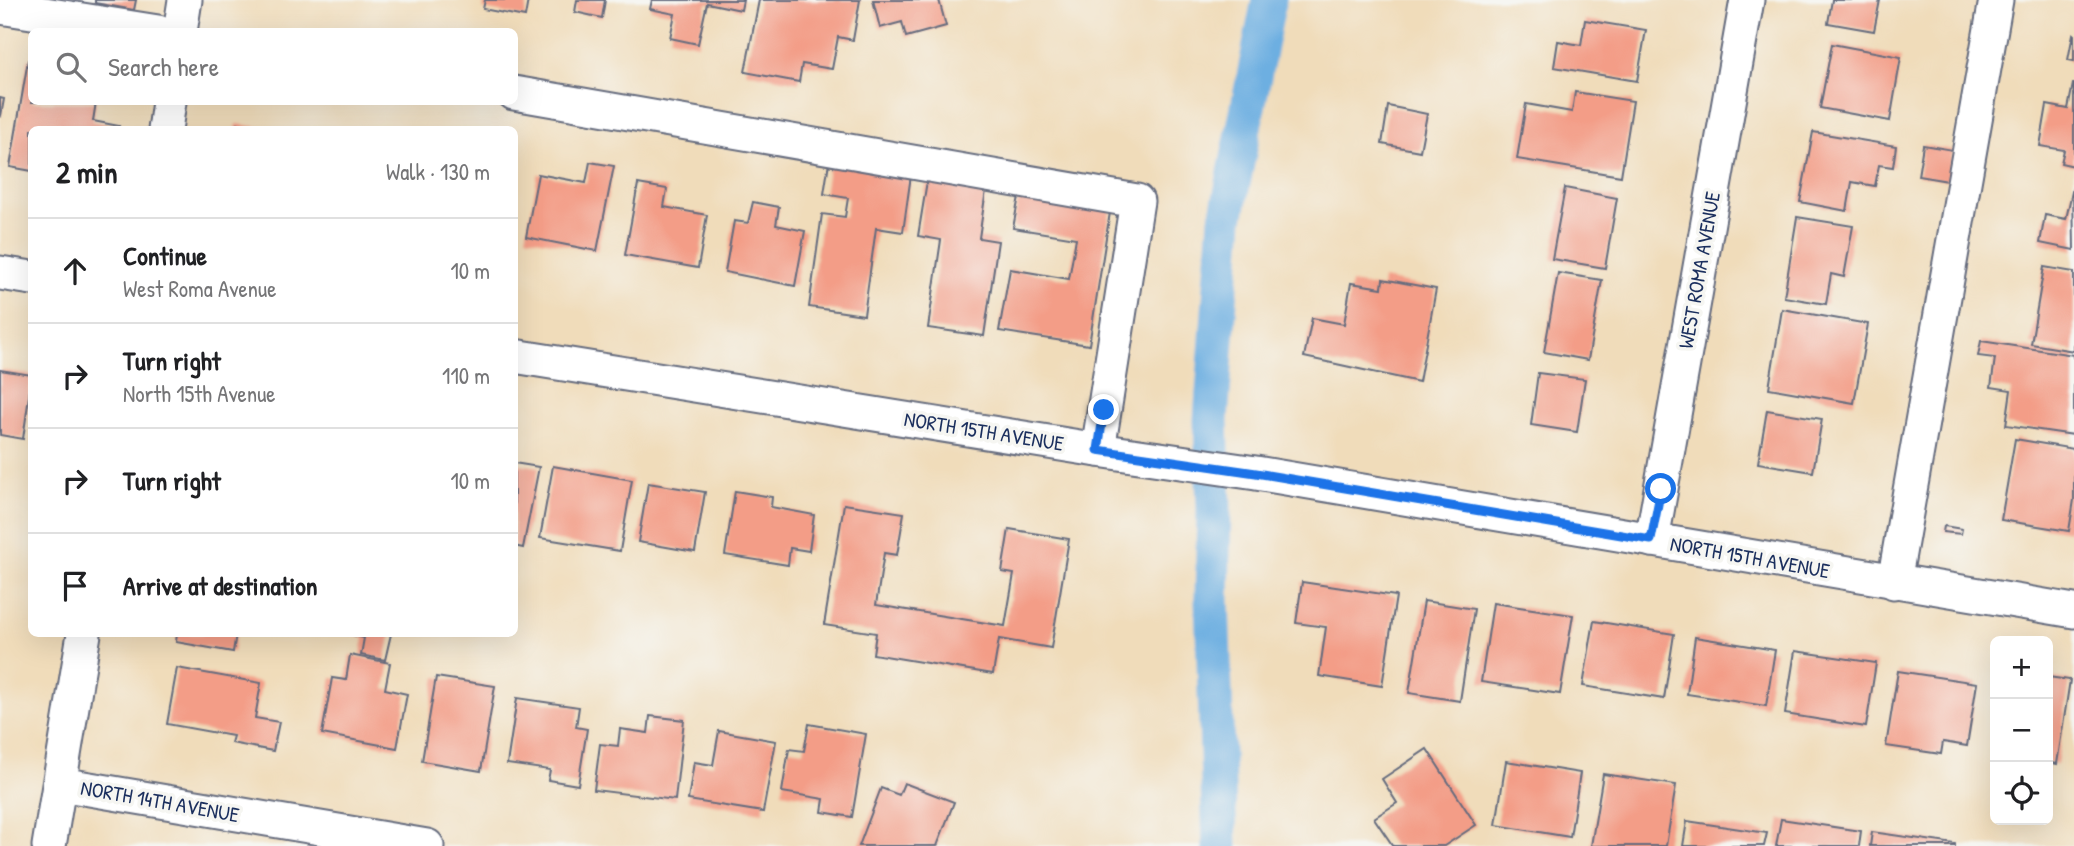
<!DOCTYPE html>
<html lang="en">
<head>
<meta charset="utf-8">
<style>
	body { margin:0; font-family:"Patrick Hand",sans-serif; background:#f6f6f6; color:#202124 }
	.controls { position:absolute; right:21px; bottom:21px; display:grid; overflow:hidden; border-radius:10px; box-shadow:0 7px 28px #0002 }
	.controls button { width:63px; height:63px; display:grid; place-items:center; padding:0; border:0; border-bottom:2px solid #e0e0e0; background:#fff; color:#202124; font:35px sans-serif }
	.stop { position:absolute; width:21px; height:21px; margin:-16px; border:5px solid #1a73e8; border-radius:50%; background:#fff }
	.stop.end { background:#1a73e8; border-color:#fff; box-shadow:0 2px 7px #0008 }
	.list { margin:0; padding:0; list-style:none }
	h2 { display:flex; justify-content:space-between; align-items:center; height:91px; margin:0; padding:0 28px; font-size:30px }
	h2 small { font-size:23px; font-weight:400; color:#757577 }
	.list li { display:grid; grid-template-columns:46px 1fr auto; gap:21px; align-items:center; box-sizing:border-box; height:105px; padding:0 28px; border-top:2px solid #e0e0e0 }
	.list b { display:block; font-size:26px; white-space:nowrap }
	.list p { margin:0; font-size:23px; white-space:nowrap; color:#757577 }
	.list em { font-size:23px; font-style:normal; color:#757577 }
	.icon { flex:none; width:38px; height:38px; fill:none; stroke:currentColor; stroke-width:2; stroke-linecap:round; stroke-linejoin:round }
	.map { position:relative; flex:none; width:2074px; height:846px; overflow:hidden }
	.search { position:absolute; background:#fff; box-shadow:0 7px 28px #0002; left:28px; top:28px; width:490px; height:77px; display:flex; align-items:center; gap:18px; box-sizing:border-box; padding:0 24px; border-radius:10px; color:#757577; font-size:26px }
	.panel { position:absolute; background:#fff; box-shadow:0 7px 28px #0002; left:28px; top:126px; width:490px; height:511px; border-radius:10px }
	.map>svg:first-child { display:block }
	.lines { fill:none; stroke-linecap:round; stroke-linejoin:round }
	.canal { stroke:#6dafe1; stroke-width:35 }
	.building { fill:#f39d87 }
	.minor-casing { stroke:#666c7e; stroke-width:37 }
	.minor { stroke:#fff; stroke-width:33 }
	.route { stroke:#1a73e8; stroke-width:9 }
	.labels { text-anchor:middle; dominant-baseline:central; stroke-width:7; stroke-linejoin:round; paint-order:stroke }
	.street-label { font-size:21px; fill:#1b2f5e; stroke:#f6f6f2 }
</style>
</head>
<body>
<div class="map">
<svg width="2074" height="846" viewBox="0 0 2074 846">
	<rect width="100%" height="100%" fill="#f6f6f2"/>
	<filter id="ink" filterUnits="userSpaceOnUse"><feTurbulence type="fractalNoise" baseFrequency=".0143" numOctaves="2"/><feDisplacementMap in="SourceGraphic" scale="14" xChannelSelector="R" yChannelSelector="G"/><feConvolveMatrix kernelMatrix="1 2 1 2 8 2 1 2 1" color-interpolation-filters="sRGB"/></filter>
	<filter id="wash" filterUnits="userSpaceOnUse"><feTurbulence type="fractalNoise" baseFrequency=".00686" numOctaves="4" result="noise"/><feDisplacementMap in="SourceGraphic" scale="28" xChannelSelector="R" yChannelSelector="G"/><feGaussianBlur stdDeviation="1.57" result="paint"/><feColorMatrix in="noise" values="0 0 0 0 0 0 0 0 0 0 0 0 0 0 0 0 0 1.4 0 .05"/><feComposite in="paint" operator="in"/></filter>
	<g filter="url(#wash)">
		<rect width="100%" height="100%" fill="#f0dcba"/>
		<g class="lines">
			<!-- canal -->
			<polyline class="canal" points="1220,846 1212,599 1214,508 1211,420 1226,219 1269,0"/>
		</g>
		<g id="blocks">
			<!-- building -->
			<g class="building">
				<polygon points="95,0 136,0 134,10 95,3"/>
				<polygon points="485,0 528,0 525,17 483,9"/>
				<polygon points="577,0 605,0 602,18 575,12"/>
				<polygon points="652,0 743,0 741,10 707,3 698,44 670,38 675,14 650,9"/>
				<polygon points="759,0 860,0 853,40 838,37 832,69 802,64 799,82 745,72"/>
				<polygon points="873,0 939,0 946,26 906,37 902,22 880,28"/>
				<polygon points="1832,0 1880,0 1874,31 1828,23"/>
				<polygon points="1585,20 1646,30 1637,81 1554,67 1558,41 1581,45"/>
				<polygon points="2073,34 2074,35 2074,61 2068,60"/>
				<polygon points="1832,44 1901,57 1890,121 1820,108"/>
				<polygon points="28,60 32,60 32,102 96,102 93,121 119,126 118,130 32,130 32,171 10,167"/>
				<polygon points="2073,84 2074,84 2074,166 2061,163 2064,150 2040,146 2047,105 2068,109"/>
				<polygon points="1575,92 1633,101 1621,176 1517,159 1526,104 1572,112"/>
				<polygon points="0,98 4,99 1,116 0,115"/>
				<polygon points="1388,106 1427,114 1420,151 1382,144"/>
				<polygon points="237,124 265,128 265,130 236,130"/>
				<polygon points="1813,132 1896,146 1893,167 1879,165 1875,186 1852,182 1847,211 1800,202"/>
				<polygon points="1923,145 1953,150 1948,181 1918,176"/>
				<polygon points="830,156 912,168 903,232 876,228 864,315 809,307 822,214 845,217 848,198 824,194"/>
				<polygon points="590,162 614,166 597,251 526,237 538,174 586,183"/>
				<polygon points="927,181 986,190 979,238 998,241 984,336 928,328 941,240 918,236"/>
				<polygon points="638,184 667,189 664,207 707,215 698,268 625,255"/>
				<polygon points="2073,187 2074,250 2040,243 2045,215 2066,219"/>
				<polygon points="1565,188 1617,198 1605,268 1552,259"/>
				<polygon points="1020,191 1111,206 1089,345 999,331 1010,269 1069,279 1076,238 1013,228"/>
				<polygon points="753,202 779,207 776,225 805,231 795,286 725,272 734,221 748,223"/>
				<polygon points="1797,217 1853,226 1844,277 1831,274 1826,304 1784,297"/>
				<polygon points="2044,267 2074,272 2074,351 2031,344"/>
				<polygon points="1558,273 1602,280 1588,360 1544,352"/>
				<polygon points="1383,279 1436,289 1419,382 1304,357 1312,318 1344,324 1351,283 1382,288"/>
				<polygon points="1782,309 1868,324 1854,403 1769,388"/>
				<polygon points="1981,341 2074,355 2074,435 2006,425 2011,390 1991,387 1995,358 1978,356"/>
				<polygon points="0,370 32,375 23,439 0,435"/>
				<polygon points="1538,373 1585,379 1577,432 1531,425"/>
				<polygon points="1767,410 1822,419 1813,472 1758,463"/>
				<polygon points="2015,439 2074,449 2074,500 2069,531 2001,520"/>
				<polygon points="514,463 539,467 523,548 514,546"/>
				<polygon points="553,466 632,480 620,551 540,538"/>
				<polygon points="648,483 705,492 695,552 638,542"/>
				<polygon points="735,491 772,497 771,507 814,515 809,551 790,548 788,565 725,555"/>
				<polygon points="844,504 904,513 897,555 884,553 876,605 1005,626 1014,574 1002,572 1009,529 1069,539 1051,648 999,639 993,674 873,654 876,633 824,625"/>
				<polygon points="1944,526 1962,529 1961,534 1943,532"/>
				<polygon points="1302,582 1396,596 1382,686 1319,676 1326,627 1296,623"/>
				<polygon points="1424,601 1474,609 1460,701 1409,693"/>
				<polygon points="1493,603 1573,615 1560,694 1481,682"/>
				<polygon points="1594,621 1674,634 1664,699 1583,686"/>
				<polygon points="177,634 236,634 233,652 176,642"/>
				<polygon points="349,634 391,634 385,660 361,655 364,638"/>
				<polygon points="1695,637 1775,650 1766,706 1687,694"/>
				<polygon points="1795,651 1876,663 1866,727 1785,714"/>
				<polygon points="350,655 390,663 385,689 407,694 397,748 322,734 332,678 346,680"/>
				<polygon points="177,668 261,683 255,718 279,722 273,751 231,743 233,736 167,724"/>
				<polygon points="1898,671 1977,683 1967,746 1943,742 1941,754 1886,746"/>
				<polygon points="436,677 495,686 481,771 422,761"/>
				<polygon points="2048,677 2070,680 2057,764 2048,762"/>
				<polygon points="517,698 579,707 576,727 587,729 578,785 548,780 550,770 507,764"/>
				<polygon points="650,716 684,720 675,800 594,790 600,744 618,746 620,729 648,733"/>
				<polygon points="809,724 866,734 852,817 822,812 824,799 782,792 789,749 804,751"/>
				<polygon points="719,731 776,741 763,812 688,800 694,762 713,765"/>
				<polygon points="1427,749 1476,825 1444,846 1393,846 1374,818 1397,803 1382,779"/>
				<polygon points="1506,761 1580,773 1570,837 1496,825"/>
				<polygon points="1603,774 1676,785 1666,846 1591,846"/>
				<polygon points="904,783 954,802 937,846 859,846 881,788 899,795"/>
				<polygon points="1781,819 1861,831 1859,846 1776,846"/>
				<polygon points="1687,821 1767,833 1764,846 1683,846"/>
				<polygon points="1872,832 1955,844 1955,846 1870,846"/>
			</g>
		</g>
	</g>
	<g filter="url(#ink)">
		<use href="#blocks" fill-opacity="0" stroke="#666c7e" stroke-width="2"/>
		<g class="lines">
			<defs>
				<g id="minor">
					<polyline points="0,7 158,32"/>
					<polyline points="180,32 185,0"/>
					<polyline points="514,93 1137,201 1098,450"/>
					<polyline points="165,130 169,102"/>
					<polyline points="0,273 32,278"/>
					<polyline points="514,356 1098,450 1256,473 2074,611"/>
					<polyline points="1652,540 1747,0"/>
					<polyline points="1894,582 1996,0"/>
					<polyline points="60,784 427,846"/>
					<polyline points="49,846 84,634"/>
				</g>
			</defs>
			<!-- minor casing -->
			<use href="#minor" class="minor-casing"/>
			<!-- minor -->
			<use href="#minor" class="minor"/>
		</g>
	</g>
	<g class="lines" filter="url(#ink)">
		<!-- route -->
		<polyline class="route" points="1104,410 1098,450 1256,473 1651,540 1661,489"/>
	</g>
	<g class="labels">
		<!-- street labels -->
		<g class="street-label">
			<text transform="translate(1699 270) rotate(-80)">WEST ROMA AVENUE</text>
			<text transform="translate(984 431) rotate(9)">NORTH 15TH AVENUE</text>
			<text transform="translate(1750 557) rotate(10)">NORTH 15TH AVENUE</text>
			<text transform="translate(160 801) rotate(10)">NORTH 14TH AVENUE</text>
		</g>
	</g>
</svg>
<div class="controls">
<button>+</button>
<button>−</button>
<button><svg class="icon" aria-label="locate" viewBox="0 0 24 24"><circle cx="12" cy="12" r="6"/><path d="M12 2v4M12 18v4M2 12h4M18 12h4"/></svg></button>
</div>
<div class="stop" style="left:1661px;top:489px"></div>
<div class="stop end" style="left:1104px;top:410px"></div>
<div class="search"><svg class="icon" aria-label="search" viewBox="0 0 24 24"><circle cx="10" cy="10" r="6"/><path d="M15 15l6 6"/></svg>Search here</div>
<section class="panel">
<h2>2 min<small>Walk · 130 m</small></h2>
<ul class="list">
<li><svg class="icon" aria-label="ahead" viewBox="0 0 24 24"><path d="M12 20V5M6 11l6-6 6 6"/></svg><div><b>Continue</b><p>West Roma Avenue</p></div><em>10 m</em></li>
<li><svg class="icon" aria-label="right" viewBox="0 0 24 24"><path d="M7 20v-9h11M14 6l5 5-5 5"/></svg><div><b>Turn right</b><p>North 15th Avenue</p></div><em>110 m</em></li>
<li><svg class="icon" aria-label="right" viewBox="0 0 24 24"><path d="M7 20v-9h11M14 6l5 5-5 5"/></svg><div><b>Turn right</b></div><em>10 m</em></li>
<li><svg class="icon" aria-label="arrive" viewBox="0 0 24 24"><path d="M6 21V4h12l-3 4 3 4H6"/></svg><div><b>Arrive at destination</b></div></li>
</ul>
</section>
</div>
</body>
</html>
